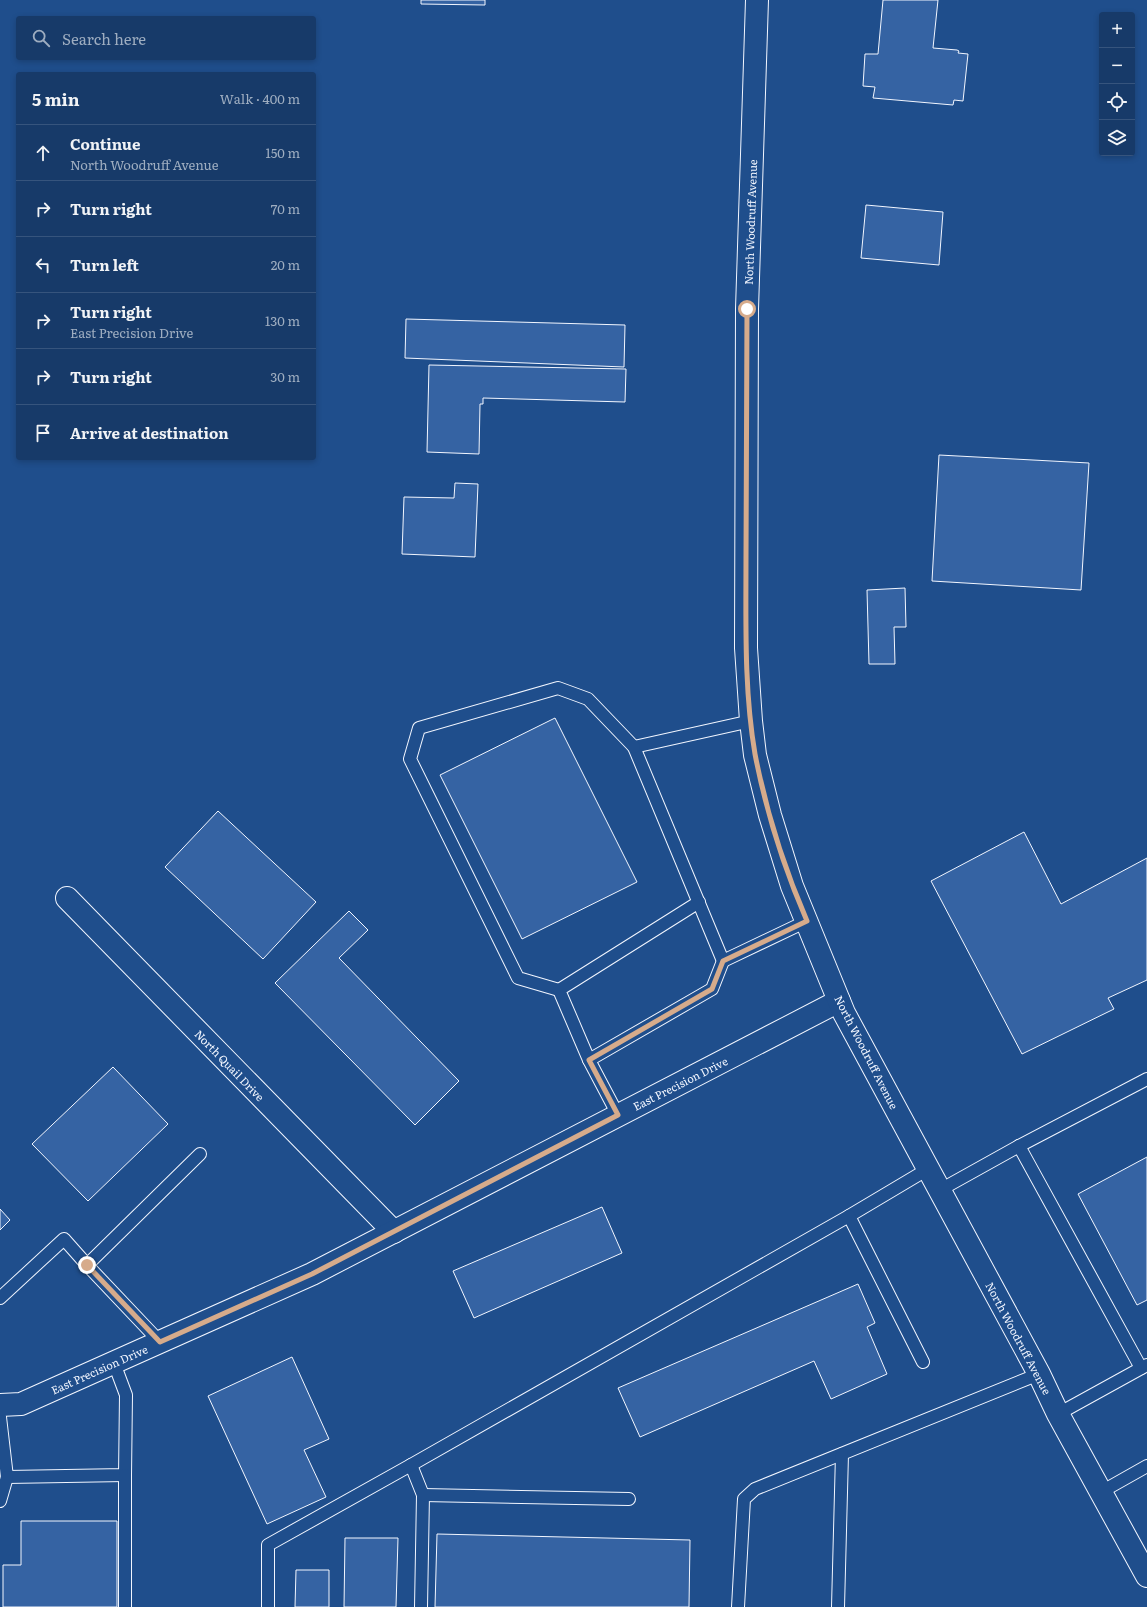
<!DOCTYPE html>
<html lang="en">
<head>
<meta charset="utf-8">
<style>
	body { margin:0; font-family:Literata,serif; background:#244571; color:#f1f3f6 }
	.controls { position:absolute; right:12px; top:12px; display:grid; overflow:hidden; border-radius:4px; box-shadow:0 2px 6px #0003 }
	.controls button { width:36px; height:36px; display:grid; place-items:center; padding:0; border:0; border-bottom:1px solid #36547d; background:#173a69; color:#f1f3f6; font:20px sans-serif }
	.stop { position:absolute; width:12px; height:12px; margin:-9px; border:3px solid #d6ab8b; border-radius:50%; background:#fff }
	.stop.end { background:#d6ab8b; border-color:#fff; box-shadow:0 1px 4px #0008 }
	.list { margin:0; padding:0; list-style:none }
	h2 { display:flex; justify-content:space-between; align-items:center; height:52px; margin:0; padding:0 16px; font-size:17px }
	h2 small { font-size:13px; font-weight:400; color:#9eadc0 }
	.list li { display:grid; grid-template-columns:26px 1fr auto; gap:12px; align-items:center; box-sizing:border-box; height:56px; padding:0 16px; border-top:1px solid #36547d }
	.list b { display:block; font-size:15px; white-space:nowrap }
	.list p { margin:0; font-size:13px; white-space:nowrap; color:#9eadc0 }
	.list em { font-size:13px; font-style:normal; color:#9eadc0 }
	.icon { flex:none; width:22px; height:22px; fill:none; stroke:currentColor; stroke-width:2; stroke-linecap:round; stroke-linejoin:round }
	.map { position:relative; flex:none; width:1147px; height:1607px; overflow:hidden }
	.search { position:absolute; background:#173a69; box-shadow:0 2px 6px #0003; left:16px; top:16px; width:300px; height:44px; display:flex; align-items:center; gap:10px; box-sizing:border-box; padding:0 14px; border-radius:4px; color:#9eadc0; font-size:15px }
	.panel { position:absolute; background:#173a69; box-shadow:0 2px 6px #0003; left:16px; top:72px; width:300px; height:388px; border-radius:4px }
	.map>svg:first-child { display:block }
	.building { fill:#3563a3; stroke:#f2f6ff }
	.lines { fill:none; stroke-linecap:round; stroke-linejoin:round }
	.lane-casing { stroke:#f2f6ff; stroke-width:14 }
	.street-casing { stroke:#f2f6ff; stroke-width:24 }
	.primary-casing { stroke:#f2f6ff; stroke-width:24 }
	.lane { stroke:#1f4e8c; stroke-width:12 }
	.street { stroke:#1f4e8c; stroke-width:22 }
	.primary { stroke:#1f4e8c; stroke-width:22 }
	.route { stroke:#d6ab8b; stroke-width:5 }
	.labels { text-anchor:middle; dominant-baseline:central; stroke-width:3; stroke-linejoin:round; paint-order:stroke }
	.street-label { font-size:11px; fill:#f2f6ff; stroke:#1f4e8c }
</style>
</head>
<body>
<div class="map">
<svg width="1147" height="1607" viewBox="0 0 1147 1607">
	<rect width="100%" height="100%" fill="#1f4e8c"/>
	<!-- building -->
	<g class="building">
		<polygon points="421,0 485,0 485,5 421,4"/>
		<polygon points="883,0 938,0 933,48 957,50 959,51 958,53 968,54 963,101 954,100 953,105 873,98 875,87 863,86 865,54 878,54"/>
		<polygon points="866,205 943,212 939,265 861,258"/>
		<polygon points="406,319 625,325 624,367 405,358"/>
		<polygon points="429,365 626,369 625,402 483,398 483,404 480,404 479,454 427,452"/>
		<polygon points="939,455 1089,463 1081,590 932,581"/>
		<polygon points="455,483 478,484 475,557 402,554 404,497 454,498"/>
		<polygon points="905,588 906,627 894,627 895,664 869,664 867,590"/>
		<polygon points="555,718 637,882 522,939 440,775"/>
		<polygon points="218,811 316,902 263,959 165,867"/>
		<polygon points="1024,832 1061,904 1147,858 1147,980 1108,998 1114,1009 1022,1054 931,881"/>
		<polygon points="349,911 368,930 339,958 459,1081 415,1125 275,983"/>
		<polygon points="113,1067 168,1124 88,1201 32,1144"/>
		<polygon points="1147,1157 1147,1300 1137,1305 1078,1194"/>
		<polygon points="602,1207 622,1253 474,1318 453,1271"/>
		<polygon points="0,1209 10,1220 0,1230"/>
		<polygon points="858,1284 875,1323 867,1327 887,1374 831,1399 814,1361 640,1437 618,1388"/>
		<polygon points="292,1357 329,1439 304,1450 326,1497 267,1524 208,1396"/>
		<polygon points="21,1521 117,1521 117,1607 3,1607 3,1565 21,1565"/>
		<polygon points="437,1534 690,1540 689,1607 435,1607"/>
		<polygon points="345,1538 398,1538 396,1607 344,1607"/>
		<polygon points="296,1570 329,1570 329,1607 295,1607"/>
	</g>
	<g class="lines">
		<defs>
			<g id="lane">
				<polyline points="751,721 634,747 723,961 807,921"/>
				<polyline points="559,990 518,978 410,759 419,728 558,688 588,699 634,747"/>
				<polyline points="589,1060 559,990 699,902"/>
				<polyline points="618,1115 589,1060 712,989 723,961"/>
				<polyline points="1019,1146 1141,1368"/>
				<polyline points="940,1190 1019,1146 1147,1079"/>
				<polyline points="849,1216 928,1169"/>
				<polyline points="87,1265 200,1154"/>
				<polyline points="0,1298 64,1239 87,1265 160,1342"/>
				<polyline points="1058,1414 1147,1365"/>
				<polyline points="0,1417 7,1477 125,1475 126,1395 114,1363"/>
				<polyline points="411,1465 423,1495 421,1607"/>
				<polyline points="1101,1492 1147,1466"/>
				<polyline points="423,1495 629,1499"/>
				<polyline points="0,1501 7,1477"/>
				<polyline points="125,1607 125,1475"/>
				<polyline points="268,1607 268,1545 411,1465 849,1216 923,1362"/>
				<polyline points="738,1607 744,1499 755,1489 1039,1374"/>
				<polyline points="838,1607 842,1454"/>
			</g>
			<g id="street">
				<polyline points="67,898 394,1232"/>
				<polyline points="0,1405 21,1404 312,1274 839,1001"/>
			</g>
			<polyline id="primary" points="757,0 747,309 746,648 751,721 755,755 770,815 792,886 844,1013 1039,1374 1058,1414 1147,1576"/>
		</defs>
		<!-- lane casing -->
		<use href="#lane" class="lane-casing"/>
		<!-- street casing -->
		<use href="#street" class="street-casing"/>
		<!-- primary casing -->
		<use href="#primary" class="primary-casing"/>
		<!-- lane -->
		<use href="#lane" class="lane"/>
		<!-- street -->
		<use href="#street" class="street"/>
		<!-- primary -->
		<use href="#primary" class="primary"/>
	</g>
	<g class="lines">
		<!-- route -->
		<path class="route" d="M 87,1265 L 160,1342 L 312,1274 L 618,1115 L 589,1060 L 712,989 L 723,961 L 807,921 C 784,868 766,811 755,754 C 744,690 746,623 746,558 C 746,475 747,392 747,309"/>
	</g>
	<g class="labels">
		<!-- street labels -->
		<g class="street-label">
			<text transform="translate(750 222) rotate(-88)">North Woodruff Avenue</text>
			<text transform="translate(867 1052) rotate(63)">North Woodruff Avenue</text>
			<text transform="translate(230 1065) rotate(46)">North Quail Drive</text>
			<text transform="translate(680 1083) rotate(-27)">East Precision Drive</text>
			<text transform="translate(1019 1338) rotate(62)">North Woodruff Avenue</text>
			<text transform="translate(99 1369) rotate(-24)">East Precision Drive</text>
		</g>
	</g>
</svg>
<div class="controls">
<button>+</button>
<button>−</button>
<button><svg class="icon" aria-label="locate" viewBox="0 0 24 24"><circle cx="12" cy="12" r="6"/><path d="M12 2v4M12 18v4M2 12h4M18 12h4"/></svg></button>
<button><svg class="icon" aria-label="layers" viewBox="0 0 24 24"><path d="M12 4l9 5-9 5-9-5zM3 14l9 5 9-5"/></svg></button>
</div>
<div class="stop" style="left:747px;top:309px"></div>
<div class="stop end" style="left:87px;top:1265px"></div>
<div class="search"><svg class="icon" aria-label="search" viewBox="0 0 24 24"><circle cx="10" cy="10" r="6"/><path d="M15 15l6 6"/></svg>Search here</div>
<section class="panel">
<h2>5 min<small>Walk · 400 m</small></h2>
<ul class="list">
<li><svg class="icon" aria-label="ahead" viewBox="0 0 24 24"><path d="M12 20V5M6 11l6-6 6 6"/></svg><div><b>Continue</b><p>North Woodruff Avenue</p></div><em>150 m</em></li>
<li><svg class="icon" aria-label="right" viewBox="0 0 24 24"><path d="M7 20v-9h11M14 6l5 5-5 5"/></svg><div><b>Turn right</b></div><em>70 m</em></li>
<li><svg class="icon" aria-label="left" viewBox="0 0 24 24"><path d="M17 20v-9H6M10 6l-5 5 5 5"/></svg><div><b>Turn left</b></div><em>20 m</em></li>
<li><svg class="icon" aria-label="right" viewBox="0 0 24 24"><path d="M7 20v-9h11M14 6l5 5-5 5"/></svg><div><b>Turn right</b><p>East Precision Drive</p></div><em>130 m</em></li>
<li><svg class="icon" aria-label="right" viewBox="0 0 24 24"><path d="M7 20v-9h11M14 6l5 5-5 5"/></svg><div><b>Turn right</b></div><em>30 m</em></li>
<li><svg class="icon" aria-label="arrive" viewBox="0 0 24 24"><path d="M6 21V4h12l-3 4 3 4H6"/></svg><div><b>Arrive at destination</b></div></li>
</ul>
</section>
</div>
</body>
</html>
